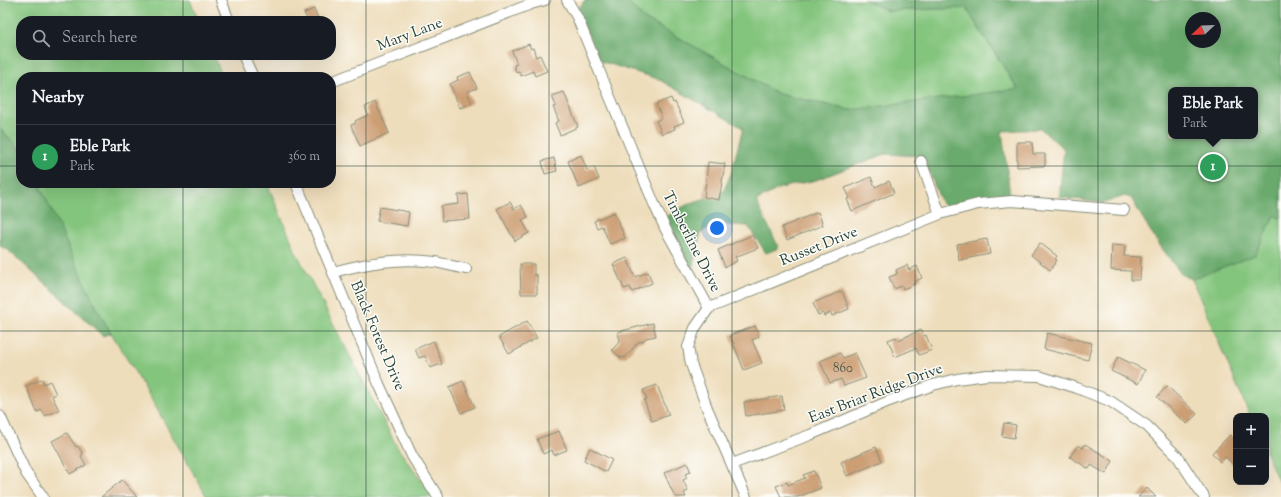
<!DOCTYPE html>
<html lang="en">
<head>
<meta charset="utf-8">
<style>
	body { margin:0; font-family:"Sorts Mill Goudy",serif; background:#20242c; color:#f1f3f6 }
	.controls { position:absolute; right:12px; bottom:12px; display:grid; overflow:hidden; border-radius:8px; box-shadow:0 4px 16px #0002 }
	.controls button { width:36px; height:36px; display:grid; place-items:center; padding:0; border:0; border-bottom:1px solid #363941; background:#171b24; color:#f1f3f6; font:20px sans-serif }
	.compass { position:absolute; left:1185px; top:12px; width:36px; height:36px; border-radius:50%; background:#171b24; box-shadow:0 4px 16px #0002; rotate:247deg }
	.you { position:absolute; left:717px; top:228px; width:14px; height:14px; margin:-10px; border:3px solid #fff; border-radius:50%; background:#1a73e8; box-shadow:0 0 0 6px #1a73e833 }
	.badge { display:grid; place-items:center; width:26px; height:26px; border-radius:50%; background:#d690ce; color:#fff; font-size:13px; font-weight:700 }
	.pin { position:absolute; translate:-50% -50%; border:2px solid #fff; box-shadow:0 1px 4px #0006 }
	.popup { position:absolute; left:1168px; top:87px; width:90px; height:52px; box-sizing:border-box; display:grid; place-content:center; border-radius:8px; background:#171b24; filter:drop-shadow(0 1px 3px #0005); font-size:13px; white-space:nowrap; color:#9ea1a6 }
	.popup b { font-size:15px; color:#f1f3f6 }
	.popup::after { content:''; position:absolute; left:50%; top:100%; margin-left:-8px; border:8px solid transparent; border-top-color:#171b24 }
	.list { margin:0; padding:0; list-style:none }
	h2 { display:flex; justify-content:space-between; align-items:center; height:52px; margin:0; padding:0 16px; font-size:17px }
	h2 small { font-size:13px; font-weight:400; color:#9ea1a6 }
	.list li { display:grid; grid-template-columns:26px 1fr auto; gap:12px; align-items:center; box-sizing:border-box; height:64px; padding:0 16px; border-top:1px solid #363941 }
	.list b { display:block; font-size:15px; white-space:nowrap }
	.list p { margin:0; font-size:13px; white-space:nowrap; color:#9ea1a6 }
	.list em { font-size:13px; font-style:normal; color:#9ea1a6 }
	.icon { flex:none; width:22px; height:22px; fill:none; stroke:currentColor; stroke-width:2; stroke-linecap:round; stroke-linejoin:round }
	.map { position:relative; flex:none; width:1281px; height:497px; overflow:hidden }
	.search { position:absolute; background:#171b24; box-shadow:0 4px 16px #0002; left:16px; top:16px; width:320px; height:44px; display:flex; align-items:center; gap:10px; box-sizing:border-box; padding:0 14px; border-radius:16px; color:#9ea1a6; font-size:15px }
	.panel { position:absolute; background:#171b24; box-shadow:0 4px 16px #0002; left:16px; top:72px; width:320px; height:116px; border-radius:16px }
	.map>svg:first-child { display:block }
	.green { fill:#84c57e; stroke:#528159; fill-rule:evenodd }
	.forest { fill:#6baa6d; stroke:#457450; fill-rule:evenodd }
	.building { fill:#cc9e73 }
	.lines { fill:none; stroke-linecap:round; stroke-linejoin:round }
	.street-casing { stroke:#868d78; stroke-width:12 }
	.street { stroke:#fff; stroke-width:10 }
	.grid { fill:none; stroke:#1f3d34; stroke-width:1; stroke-opacity:0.55 }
	.labels { text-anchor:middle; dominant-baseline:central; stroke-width:3; stroke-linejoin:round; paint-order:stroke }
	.number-label { font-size:13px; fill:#4a5544 }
	.street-label { font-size:15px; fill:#1f3d34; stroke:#fdfcf7 }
</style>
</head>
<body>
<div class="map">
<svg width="1281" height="497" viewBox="0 0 1281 497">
	<rect width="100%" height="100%" fill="#fdfcf7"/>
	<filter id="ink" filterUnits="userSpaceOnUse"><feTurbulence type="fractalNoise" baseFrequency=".025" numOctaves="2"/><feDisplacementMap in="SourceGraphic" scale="8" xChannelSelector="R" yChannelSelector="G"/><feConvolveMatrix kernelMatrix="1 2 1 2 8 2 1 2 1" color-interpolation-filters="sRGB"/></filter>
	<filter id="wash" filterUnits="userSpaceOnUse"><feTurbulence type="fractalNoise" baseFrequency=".012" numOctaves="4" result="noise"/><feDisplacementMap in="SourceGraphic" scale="16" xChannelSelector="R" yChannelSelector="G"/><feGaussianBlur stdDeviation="0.9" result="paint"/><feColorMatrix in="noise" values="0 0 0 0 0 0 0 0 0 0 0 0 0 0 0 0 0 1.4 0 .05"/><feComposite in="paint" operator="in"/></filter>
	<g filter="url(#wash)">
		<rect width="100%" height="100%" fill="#edb"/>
		<!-- green -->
		<g class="green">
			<polygon points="0,0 190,0 199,21 21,21 21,55 213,55 223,77 21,77 21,152 16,144 0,129"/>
			<polygon points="626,0 865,0 888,11 966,8 1018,90 850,110 779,94 643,18"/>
			<path d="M 1281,0 L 1281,488 L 1266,453 L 1266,416 L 1250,416 L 1097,56 L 1191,42 L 1215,42 L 1215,18 ZM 1171,90 L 1255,90 L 1255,136 L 1171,136 Z"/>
			<polygon points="38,183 267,183 296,252 397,447 433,497 207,497 149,395 96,308 47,201"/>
		</g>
		<!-- forest -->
		<g class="forest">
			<path d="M 585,0 L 626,0 L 643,18 L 779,94 L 850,110 L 1018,89 L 966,8 L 888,11 L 865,0 L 1281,0 L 1281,218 L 1274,216 L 1255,255 L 1192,279 L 1182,275 L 1155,239 L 1131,198 L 1125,196 L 1104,203 L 1059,197 L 1064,149 L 1041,129 L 1002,131 L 1010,195 L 972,199 L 948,206 L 942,204 L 927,166 L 921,156 L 885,154 L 816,180 L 780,188 L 756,201 L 779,248 L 766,253 L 748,226 L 716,224 L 701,232 L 692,269 L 664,218 L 688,204 L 723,192 L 731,174 L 743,128 L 658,79 L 600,61 L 577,10 ZM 1191,18 L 1215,18 L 1215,42 L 1191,42 ZM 1171,90 L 1255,90 L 1255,136 L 1171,136 Z"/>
			<path d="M 0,129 L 16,144 L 21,152 L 21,183 L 38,183 C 64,232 82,285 111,333 L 103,336 L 7,249 L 0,246 Z"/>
		</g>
		<g id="blocks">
			<!-- building -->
			<g class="building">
				<polygon points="314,9 319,21 308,21 304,13"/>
				<polygon points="529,44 531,49 533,48 536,57 540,55 547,71 535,76 533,71 521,76 519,71 516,72 514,65 517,64 512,51"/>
				<polygon points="470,72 477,88 467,92 472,103 460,108 450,84 458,80 457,77"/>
				<polygon points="564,92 578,127 560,135 555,123 559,121 553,107 556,106 552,96"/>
				<polygon points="671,98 673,103 675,102 684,122 674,126 675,129 662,134 656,121 662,118 656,104"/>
				<polygon points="375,102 389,133 360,146 351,125 356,123 355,121 368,115 365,107"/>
				<polygon points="1017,142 1032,142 1033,154 1045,154 1045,166 1017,167"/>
				<polygon points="581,155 587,170 594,167 599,179 579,188 568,161"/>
				<polygon points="554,158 557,171 545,174 542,161"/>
				<polygon points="708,162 725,164 719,200 704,197"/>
				<polygon points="871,177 875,187 889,181 894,193 852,211 847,199 850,198 845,188"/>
				<polygon points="468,194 470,219 442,221 441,206 459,204 458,195"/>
				<polygon points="510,202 514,209 521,205 528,217 522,220 529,233 515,241 497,209"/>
				<polygon points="380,207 409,212 407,226 377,221"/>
				<polygon points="614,212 625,238 610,244 602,226 597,228 594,221"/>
				<polygon points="818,212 823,225 787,240 782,227"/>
				<polygon points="752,235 758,248 735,257 737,261 725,267 718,250"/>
				<polygon points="987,239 990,254 959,260 957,244"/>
				<polygon points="1040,243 1057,256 1055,259 1057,260 1050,270 1031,255"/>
				<polygon points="1112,245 1125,246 1124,256 1141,257 1140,280 1131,280 1131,271 1111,270"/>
				<polygon points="627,258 635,277 648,272 652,283 632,292 630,287 624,289 613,264"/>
				<polygon points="520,264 534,264 534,275 537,275 537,294 521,294"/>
				<polygon points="907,265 909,270 917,266 922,278 914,282 915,284 903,289 902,286 894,289 889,277 897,274 896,270"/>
				<polygon points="842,291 849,309 832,316 831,313 824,316 823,313 818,315 813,303"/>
				<polygon points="527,321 537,338 509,354 499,337"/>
				<polygon points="653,323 656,336 646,338 643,341 638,342 626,357 621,358 612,350 620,341 618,332"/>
				<polygon points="755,326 759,337 752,340 762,363 744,370 730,335"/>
				<polygon points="921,330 924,336 926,335 932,350 919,355 916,348 895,357 888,340 896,337 898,340"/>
				<polygon points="1047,333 1092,343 1088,360 1044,349"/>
				<polygon points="434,341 442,364 430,368 425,356 419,358 415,349"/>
				<polygon points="840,353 843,358 855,353 866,378 844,386 841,379 830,383 820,361"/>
				<polygon points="1118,357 1145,370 1138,384 1111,371"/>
				<polygon points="42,379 44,384 50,381 56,394 52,396 59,410 45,416 42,410 37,412 26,386"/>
				<polygon points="463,381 475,407 461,413 449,387"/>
				<polygon points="657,385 669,415 652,421 644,400 647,399 643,390"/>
				<polygon points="1167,386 1197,414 1187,424 1157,397"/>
				<polygon points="782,396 784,410 746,416 744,402"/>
				<polygon points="1004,423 1016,425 1014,438 1002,436"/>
				<polygon points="559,431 567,450 554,455 552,450 543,454 537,439"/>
				<polygon points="67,433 76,447 78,446 83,454 81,456 86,465 70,474 52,441"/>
				<polygon points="1230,435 1236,441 1236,468 1226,457 1220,462 1212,453"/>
				<polygon points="1085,444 1113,461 1106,474 1091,465 1089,469 1070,457 1078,445 1083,448"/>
				<polygon points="876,447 882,461 847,476 841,462"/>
				<polygon points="590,448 612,460 606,472 584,460"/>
				<polygon points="687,463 691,472 685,474 687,478 683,480 688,491 684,493 686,497 675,497 664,473"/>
				<polygon points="814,471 821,488 798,497 781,497 776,486 787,482 788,485 805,478 803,475"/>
				<polygon points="122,480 137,497 101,497"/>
				<polygon points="1147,488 1156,497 1138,497"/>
			</g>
		</g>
	</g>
	<g filter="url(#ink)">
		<use href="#blocks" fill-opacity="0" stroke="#868d78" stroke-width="1"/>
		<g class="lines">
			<defs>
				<g id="street">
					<polyline points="221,0 229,21"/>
					<polyline points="567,0 577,17 655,206 665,228 709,308 695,328 688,347 691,364 707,408 746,497"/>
					<polyline points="243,55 253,77"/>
					<polyline points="331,82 531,4 545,0"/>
					<polyline points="921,161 940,214"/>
					<polyline points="296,183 379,384 412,456 438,497"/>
					<path d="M 333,272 C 367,263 400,257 435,262 C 445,264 456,267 466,269"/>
					<polyline points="709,308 940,214 978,204 1012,201 1124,210"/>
					<polyline points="0,416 26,473 43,497"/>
					<polyline points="732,464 810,435 889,401 933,385 957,379 987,375 1039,376 1077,388 1110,401 1147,426 1178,457 1204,497"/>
				</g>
			</defs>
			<!-- street casing -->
			<use href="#street" class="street-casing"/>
			<!-- street -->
			<use href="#street" class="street"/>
		</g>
	</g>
	<!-- grid -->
	<path class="grid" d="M 183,0 L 183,21M 366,0 L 366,497M 549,0 L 549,497M 732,0 L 732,497M 915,0 L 915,497M 1098,0 L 1098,497M 183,55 L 183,77M 0,166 L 21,166M 331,166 L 1281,166M 183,183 L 183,497M 0,331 L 1281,331"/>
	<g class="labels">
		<!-- number labels -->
		<g class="number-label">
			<text x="843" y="369">860</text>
		</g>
		<!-- street labels -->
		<g class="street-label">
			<text transform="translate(410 35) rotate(-21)">Mary Lane</text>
			<text transform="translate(691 242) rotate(63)">Timberline Drive</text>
			<text transform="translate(819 247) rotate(-22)">Russet Drive</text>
			<text transform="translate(377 336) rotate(67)">Black Forest Drive</text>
			<text transform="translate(876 394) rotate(-21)">East Briar Ridge Drive</text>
		</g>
	</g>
</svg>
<div class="controls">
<button>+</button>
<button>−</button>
</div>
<svg class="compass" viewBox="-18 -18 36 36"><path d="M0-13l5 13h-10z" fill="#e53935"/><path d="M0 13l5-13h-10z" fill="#9ea1a6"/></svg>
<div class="you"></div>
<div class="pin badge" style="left:1213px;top:167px;background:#2e9e5b">1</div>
<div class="popup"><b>Eble Park</b>Park</div>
<div class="search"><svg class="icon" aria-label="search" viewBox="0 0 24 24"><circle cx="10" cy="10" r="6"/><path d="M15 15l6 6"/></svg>Search here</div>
<section class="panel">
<h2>Nearby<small></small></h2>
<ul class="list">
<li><span class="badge" style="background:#2e9e5b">1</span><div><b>Eble Park</b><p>Park</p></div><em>360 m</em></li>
</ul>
</section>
</div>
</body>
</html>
